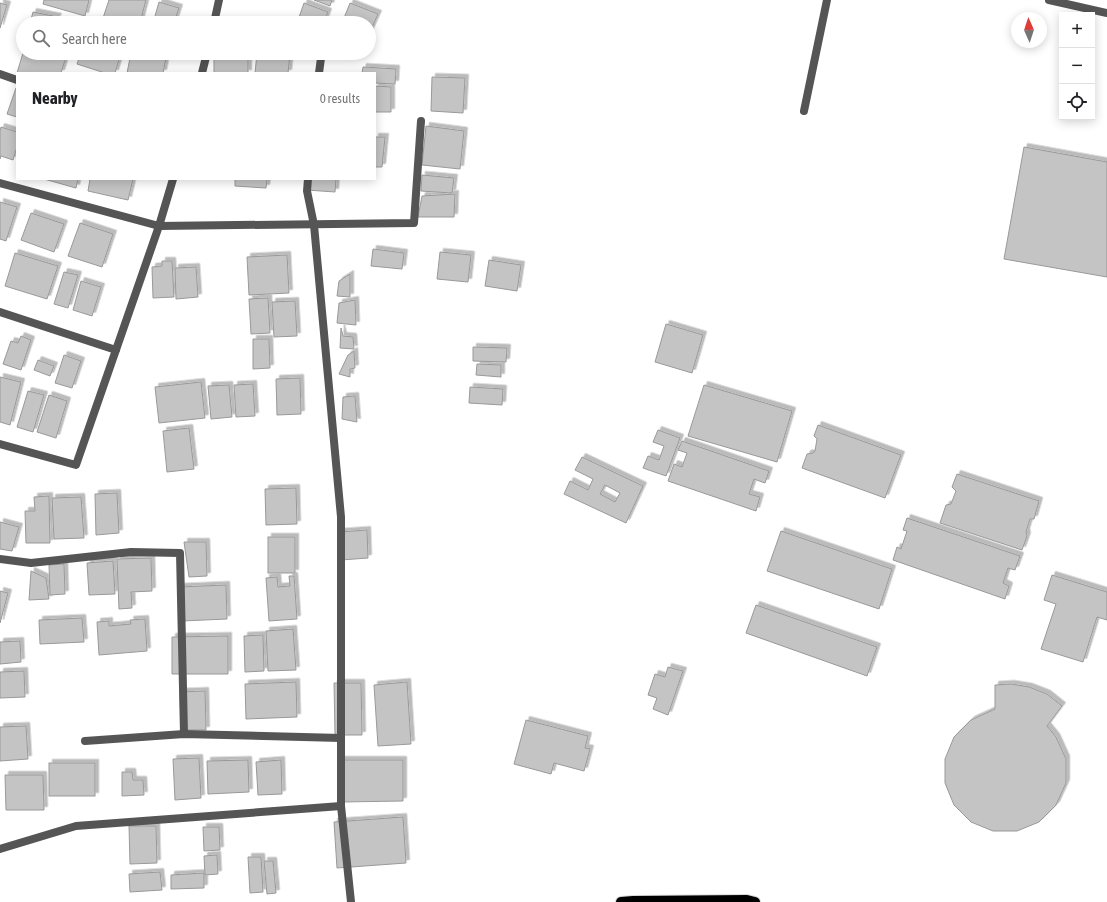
<!DOCTYPE html>
<html lang="en">
<head>
<meta charset="utf-8">
<style>
	body { margin:0; font-family:"Asap Condensed",sans-serif; background:#f6f6f6; color:#202124 }
	.controls { position:absolute; right:12px; top:12px; display:grid; overflow:hidden; border-radius:0px; box-shadow:0 2px 10px #0003 }
	.controls button { width:36px; height:36px; display:grid; place-items:center; padding:0; border:0; border-bottom:1px solid #e0e0e0; background:#fff; color:#202124; font:20px sans-serif }
	.compass { position:absolute; left:1011px; top:12px; width:36px; height:36px; border-radius:50%; background:#fff; box-shadow:0 2px 10px #0003; rotate:357deg }
	.list { margin:0; padding:0; list-style:none }
	h2 { display:flex; justify-content:space-between; align-items:center; height:52px; margin:0; padding:0 16px; font-size:17px }
	h2 small { font-size:13px; font-weight:400; color:#757577 }
	.icon { flex:none; width:22px; height:22px; fill:none; stroke:currentColor; stroke-width:2; stroke-linecap:round; stroke-linejoin:round }
	.map { position:relative; flex:none; width:1107px; height:902px; overflow:hidden }
	.search { position:absolute; background:#fff; box-shadow:0 2px 10px #0003; left:16px; top:16px; width:360px; height:44px; display:flex; align-items:center; gap:10px; box-sizing:border-box; padding:0 14px; border-radius:22px; color:#757577; font-size:15px }
	.panel { position:absolute; background:#fff; box-shadow:0 2px 10px #0003; left:16px; top:72px; width:360px; height:108px; border-radius:0px }
	.map>svg:first-child { display:block }
	.building { fill:#c4c4c4; stroke:#999; fill-rule:evenodd; filter:url(#shadow) }
	.lines { fill:none; stroke-linecap:round; stroke-linejoin:round }
	.primary-casing { stroke:#dbdbdb; stroke-width:12 }
	.street { stroke:#555; stroke-width:8 }
	.primary { stroke:#000; stroke-width:10 }
</style>
</head>
<body>
<div class="map">
<svg width="1107" height="902" viewBox="0 0 1107 902">
	<defs>
		<filter id="shadow"><feDropShadow dx="3.5" dy="-3.5" stdDeviation="0" flood-color="#0004"/></filter>
	</defs>
	<rect width="100%" height="100%" fill="#fff"/>
	<!-- building -->
	<g class="building">
		<polygon points="44,0 89,0 85,16 43,4"/>
		<polygon points="109,0 146,0 140,23 110,23 102,21"/>
		<polygon points="314,0 332,0 330,6"/>
		<polygon points="159,2 179,8 174,23 153,23"/>
		<polygon points="0,3 7,5 0,28"/>
		<polygon points="304,3 328,12 324,23 297,23"/>
		<polygon points="350,3 378,14 369,34 369,23 342,23"/>
		<polygon points="33,12 58,17 54,23 30,23"/>
		<polygon points="23,53 51,53 66,57 61,73 17,73"/>
		<polygon points="81,53 121,53 115,73 105,73 77,64"/>
		<polygon points="131,53 167,53 163,73 127,73"/>
		<rect x="214" y="53" width="34" height="20"/>
		<polygon points="257,53 290,55 288,73 255,73"/>
		<polygon points="363,67 396,69 395,84 375,83 375,73 362,73"/>
		<polygon points="432,77 465,78 463,113 431,111"/>
		<polygon points="375,86 391,87 391,112 375,112"/>
		<polygon points="16,88 17,88 17,117 7,114"/>
		<polygon points="426,126 464,131 460,169 422,165"/>
		<polygon points="1,127 17,132 17,147 13,160 1,156 0,159 0,131"/>
		<polygon points="375,137 385,137 382,167 375,167"/>
		<polygon points="1024,147 1107,162 1107,277 1004,259"/>
		<polygon points="422,175 454,178 452,193 421,191"/>
		<polygon points="44,179 78,179 76,188"/>
		<polygon points="90,179 133,179 128,200 88,191"/>
		<polygon points="235,179 267,179 266,188 235,186"/>
		<polygon points="308,179 336,179 335,192 307,190"/>
		<polygon points="455,194 454,217 418,217 422,196"/>
		<polygon points="0,202 17,207 6,241 0,239"/>
		<polygon points="31,213 64,224 54,252 21,240"/>
		<polygon points="80,223 113,234 102,267 68,256"/>
		<polygon points="373,249 404,253 402,269 371,266"/>
		<polygon points="440,252 471,255 468,282 437,279"/>
		<polygon points="15,253 58,266 47,299 5,286"/>
		<polygon points="287,255 289,293 249,295 247,257"/>
		<polygon points="489,260 521,265 517,291 485,286"/>
		<polygon points="162,261 172,261 174,297 153,298 152,267 162,266"/>
		<polygon points="196,267 198,297 176,299 175,268"/>
		<polygon points="64,272 78,275 68,308 54,304"/>
		<polygon points="350,274 350,297 337,296 339,281"/>
		<polygon points="81,281 101,287 92,316 73,310"/>
		<polygon points="268,298 270,333 251,334 249,299"/>
		<polygon points="355,300 356,325 337,323 339,303"/>
		<polygon points="295,301 297,336 274,337 272,302"/>
		<polygon points="666,324 703,335 692,373 655,362"/>
		<polygon points="341,328 343,336 353,337 354,349 340,348"/>
		<polygon points="21,336 31,340 21,370 3,364 11,341 18,343"/>
		<polygon points="253,339 269,339 270,368 253,369"/>
		<polygon points="473,347 507,348 506,362 473,361"/>
		<polygon points="354,351 355,368 350,369 350,377 339,374 348,355"/>
		<polygon points="64,355 81,361 72,388 55,383"/>
		<polygon points="38,360 54,366 50,376 34,370"/>
		<polygon points="477,364 501,365 501,377 476,375"/>
		<polygon points="0,377 21,382 10,425 0,422"/>
		<polygon points="300,378 301,414 277,415 276,379"/>
		<polygon points="201,382 205,418 159,423 155,387"/>
		<polygon points="253,384 255,416 236,417 234,385"/>
		<polygon points="229,385 232,417 211,419 208,386"/>
		<polygon points="704,385 792,411 777,462 688,436"/>
		<polygon points="470,387 503,389 502,405 469,403"/>
		<polygon points="28,391 44,395 33,432 17,427"/>
		<polygon points="49,395 67,401 56,438 37,432"/>
		<polygon points="355,396 357,422 342,419 343,397"/>
		<polygon points="818,425 901,455 885,498 802,468 807,454 813,453 815,451 817,439 814,436"/>
		<polygon points="189,428 194,469 167,472 163,431"/>
		<polygon points="658,430 680,438 666,476 643,468 648,456 659,460 664,446 653,442"/>
		<polygon points="682,441 769,471 765,483 754,479 749,494 760,497 756,511 668,481 674,464 682,467 687,453 678,450"/>
		<path d="M 582,457 L 643,486 L 626,523 L 564,494 L 570,481 L 588,490 L 593,479 L 575,470 ZM 605,485 L 620,493 L 615,502 L 600,494 Z"/>
		<polygon points="957,474 1039,501 1034,519 1030,519 1026,532 1027,536 1022,550 940,523 946,505 951,504 956,491 952,487"/>
		<polygon points="296,488 297,524 266,525 265,489"/>
		<polygon points="117,493 119,533 96,535 95,494"/>
		<polygon points="49,496 50,543 26,543 25,511 35,511 34,497"/>
		<polygon points="81,497 84,538 54,539 52,498"/>
		<polygon points="907,518 1020,556 1015,570 1008,568 1003,583 1009,586 1005,599 893,560 897,547 901,549 907,531 903,530"/>
		<polygon points="0,522 19,527 12,551 0,549"/>
		<polygon points="367,530 368,558 341,560 340,532"/>
		<polygon points="781,531 892,569 879,609 767,571"/>
		<rect x="268" y="537" width="27" height="36"/>
		<polygon points="184,542 206,542 207,576 189,577"/>
		<polygon points="151,558 152,591 131,592 132,608 119,609 117,559"/>
		<polygon points="113,561 115,594 89,595 87,563"/>
		<polygon points="64,564 65,594 50,595 49,565"/>
		<polygon points="31,571 46,578 49,599 29,600"/>
		<polygon points="1052,575 1107,592 1107,620 1097,617 1083,662 1041,649 1056,604 1044,600"/>
		<polygon points="289,576 294,576 297,619 269,621 266,578 277,577 278,587 290,586"/>
		<polygon points="226,585 227,619 182,621 180,587"/>
		<polygon points="0,591 8,593 0,623"/>
		<polygon points="756,605 877,647 867,676 746,633"/>
		<polygon points="82,618 84,642 40,644 39,620"/>
		<polygon points="145,619 147,651 99,655 97,622 109,621 109,626 131,624 130,620"/>
		<polygon points="293,629 296,670 268,671 266,631"/>
		<polygon points="263,635 264,671 245,672 244,636"/>
		<polygon points="228,636 228,674 172,674 172,637"/>
		<polygon points="20,641 21,662 0,664 0,642"/>
		<polygon points="668,667 683,671 668,715 653,709 657,698 648,695 655,674 665,677"/>
		<polygon points="24,671 25,697 0,698 0,672"/>
		<polygon points="296,682 297,717 246,719 245,684"/>
		<polygon points="407,682 411,744 378,746 374,685"/>
		<polygon points="334,683 361,683 362,735 335,735"/>
		<polygon points="1011,684 1029,687 1047,694 1062,706 1047,726 1056,737 1066,759 1066,783 1056,805 1039,822 1017,831 993,831 971,822 954,805 945,783 945,759 954,737 971,720 995,709 995,685"/>
		<polygon points="205,691 206,730 181,730 180,692"/>
		<polygon points="526,720 588,736 585,748 590,749 584,771 554,763 551,774 514,764"/>
		<polygon points="26,726 28,759 0,761 0,727"/>
		<polygon points="199,758 201,798 175,800 173,759"/>
		<polygon points="248,760 249,792 208,794 207,761"/>
		<polygon points="281,760 282,794 258,795 256,762"/>
		<polygon points="340,760 403,760 403,801 341,802"/>
		<rect x="49" y="763" width="46" height="33"/>
		<polygon points="122,772 132,772 133,780 143,780 144,795 122,796"/>
		<polygon points="5,775 43,775 44,810 6,810"/>
		<polygon points="403,817 406,863 337,868 334,822"/>
		<polygon points="129,826 156,826 157,863 130,864"/>
		<polygon points="203,827 219,827 220,850 204,851"/>
		<polygon points="217,855 218,874 205,875 204,856"/>
		<polygon points="248,857 261,857 263,892 250,893"/>
		<polygon points="264,861 273,861 276,893 267,894"/>
		<polygon points="160,872 162,890 130,892 129,874"/>
		<polygon points="204,873 204,888 171,889 171,875"/>
	</g>
	<g class="lines">
		<defs>
			<polyline id="primary" points="621,902 633,901 747,900 755,902"/>
		</defs>
		<!-- primary casing -->
		<use href="#primary" class="primary-casing"/>
		<!-- street -->
		<g class="street">
			<polyline points="1049,0 1107,13"/>
			<polyline points="214,23 219,0"/>
			<polyline points="202,73 207,53"/>
			<polyline points="319,73 321,58"/>
			<polyline points="0,74 17,80"/>
			<polyline points="804,111 827,0"/>
			<polyline points="308,179 307,191 314,225 341,517 341,806 351,902"/>
			<polyline points="0,183 159,226 414,223 421,121"/>
			<polyline points="0,312 116,350"/>
			<polyline points="0,444 76,465 159,226 173,179"/>
			<polyline points="0,559 31,563 131,552 180,553 184,734"/>
			<polyline points="85,741 184,734 341,738"/>
			<polyline points="0,849 76,826 341,806"/>
		</g>
		<!-- primary -->
		<use href="#primary" class="primary"/>
	</g>
</svg>
<div class="controls">
<button>+</button>
<button>−</button>
<button><svg class="icon" aria-label="locate" viewBox="0 0 24 24"><circle cx="12" cy="12" r="6"/><path d="M12 2v4M12 18v4M2 12h4M18 12h4"/></svg></button>
</div>
<svg class="compass" viewBox="-18 -18 36 36"><path d="M0-13l5 13h-10z" fill="#e53935"/><path d="M0 13l5-13h-10z" fill="#757577"/></svg>
<div class="search"><svg class="icon" aria-label="search" viewBox="0 0 24 24"><circle cx="10" cy="10" r="6"/><path d="M15 15l6 6"/></svg>Search here</div>
<section class="panel">
<h2>Nearby<small>0 results</small></h2>
<ul class="list">
</ul>
</section>
</div>
</body>
</html>
